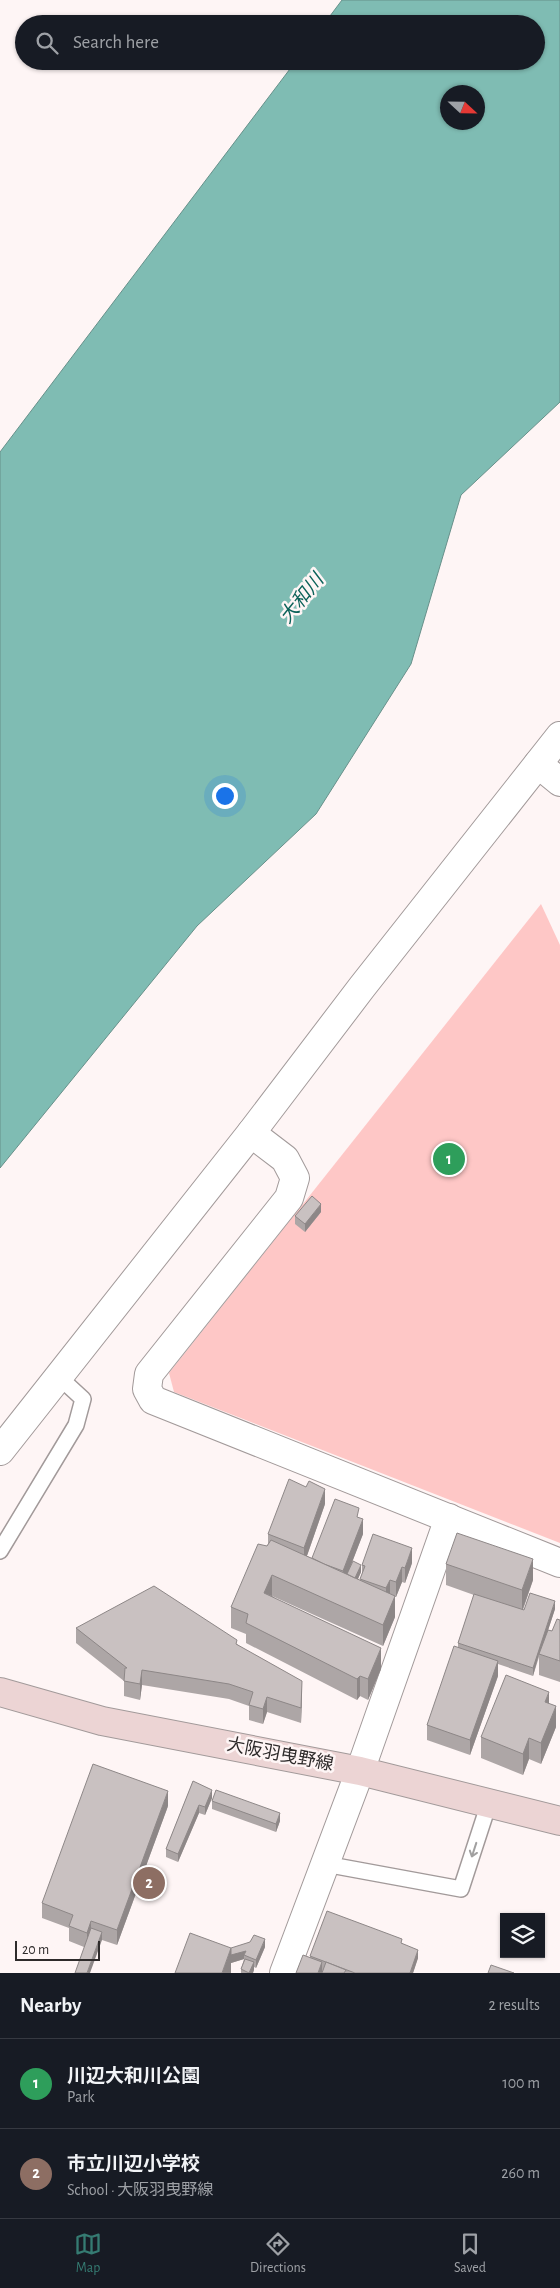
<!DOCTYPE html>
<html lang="en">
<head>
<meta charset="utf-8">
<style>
	body { margin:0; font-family:"Alegreya Sans","Noto Sans JP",sans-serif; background:#20242c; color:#f1f3f6 }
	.controls { position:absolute; right:15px; bottom:15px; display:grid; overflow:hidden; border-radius:0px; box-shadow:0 1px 4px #0004 }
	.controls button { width:45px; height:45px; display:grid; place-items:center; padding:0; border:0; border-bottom:1px solid #363941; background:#171b24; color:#f1f3f6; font:25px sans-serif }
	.compass { position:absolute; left:440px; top:85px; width:45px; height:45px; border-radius:50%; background:#171b24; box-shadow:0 1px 4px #0004; rotate:112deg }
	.scale { position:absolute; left:15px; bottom:12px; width:85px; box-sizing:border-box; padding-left:5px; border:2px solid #2e2b2b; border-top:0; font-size:14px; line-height:18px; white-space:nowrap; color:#2e2b2b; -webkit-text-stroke:4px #fef5f5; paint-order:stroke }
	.you { position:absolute; left:224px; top:795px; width:18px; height:18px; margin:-12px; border:4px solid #fff; border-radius:50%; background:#1a73e8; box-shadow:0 0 0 8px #1a73e833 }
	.badge { display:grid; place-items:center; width:32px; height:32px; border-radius:50%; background:#357b72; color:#fff; font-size:16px; font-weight:700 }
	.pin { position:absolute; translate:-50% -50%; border:2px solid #fff; box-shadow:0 1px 5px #0006 }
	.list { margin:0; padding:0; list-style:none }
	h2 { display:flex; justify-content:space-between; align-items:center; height:65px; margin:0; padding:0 20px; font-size:21px }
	h2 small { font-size:16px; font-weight:400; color:#9ea1a6 }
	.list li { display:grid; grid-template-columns:32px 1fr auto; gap:15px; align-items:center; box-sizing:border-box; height:90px; padding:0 20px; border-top:1px solid #363941 }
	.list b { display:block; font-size:19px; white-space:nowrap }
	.list p { margin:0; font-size:16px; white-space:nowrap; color:#9ea1a6 }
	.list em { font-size:16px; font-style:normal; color:#9ea1a6 }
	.icon { flex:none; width:28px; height:28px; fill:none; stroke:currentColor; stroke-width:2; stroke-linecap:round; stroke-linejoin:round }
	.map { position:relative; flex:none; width:560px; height:1973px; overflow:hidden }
	.search { position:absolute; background:#171b24; box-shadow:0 1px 4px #0004; left:15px; right:15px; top:15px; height:55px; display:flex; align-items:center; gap:12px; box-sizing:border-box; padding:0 18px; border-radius:28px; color:#9ea1a6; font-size:19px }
	.sheet { height:245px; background:#171b24 }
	nav { display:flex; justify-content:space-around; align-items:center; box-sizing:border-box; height:70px; border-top:1px solid #363941; background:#171b24; font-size:14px; color:#9ea1a6 }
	nav a { display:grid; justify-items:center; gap:2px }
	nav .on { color:#357b72 }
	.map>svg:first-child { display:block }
	.green { fill:#fec7c6 }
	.water { fill:#7fbcb3; stroke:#67908a; fill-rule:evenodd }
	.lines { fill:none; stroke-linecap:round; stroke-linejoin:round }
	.service-casing { stroke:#a29a9a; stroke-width:18 }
	.minor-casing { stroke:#a29a9a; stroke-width:30 }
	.secondary-casing { stroke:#a29a9a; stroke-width:30 }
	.service { stroke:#fff; stroke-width:15 }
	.minor { stroke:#fff; stroke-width:28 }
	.secondary { stroke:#ecd4d4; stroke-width:28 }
	.wall { fill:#ada6a6 }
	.shaded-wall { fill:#8d8787 }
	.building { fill:#c9c1c1; stroke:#8d8787 }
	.oneway { stroke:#a1a0a0 }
	.labels { text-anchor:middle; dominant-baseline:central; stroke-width:5; stroke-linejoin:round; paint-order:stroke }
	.street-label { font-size:18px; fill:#2e2b2b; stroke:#fef5f5 }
	.water-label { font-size:19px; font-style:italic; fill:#0c6259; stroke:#fef5f5 }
</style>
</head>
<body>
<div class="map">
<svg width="560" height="1973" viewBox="0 0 560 1973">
	<rect width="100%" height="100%" fill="#fef5f5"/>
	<!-- green -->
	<polygon class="green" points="541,904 560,945 560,1543 174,1392 169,1373"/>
	<!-- water -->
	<path class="water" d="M 342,0 L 560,0 L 560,402 L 461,495 L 411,664 L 316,814 L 197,926 L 0,1168 L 0,452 L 296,61 L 536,61 L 536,24 L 324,24 ZM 448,92 L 478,92 L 478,122 L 448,122 Z"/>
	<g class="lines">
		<defs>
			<g id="service">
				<polyline points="0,1551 76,1425 83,1399 58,1376"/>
				<polyline points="325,1864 461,1889 489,1803"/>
			</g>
			<g id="minor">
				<polyline points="538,764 560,782"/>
				<polyline points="251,1133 285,1159 295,1178 289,1198 149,1374 147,1389 153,1400 560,1563"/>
				<polyline points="0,1451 251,1133 362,987 560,736"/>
				<polyline points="284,1973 360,1771 449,1518"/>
			</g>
			<polyline id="secondary" points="0,1692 102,1721 360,1771 560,1821"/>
		</defs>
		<!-- service casing -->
		<use href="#service" class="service-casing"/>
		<!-- minor casing -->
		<use href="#minor" class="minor-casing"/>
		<!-- secondary casing -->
		<use href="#secondary" class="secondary-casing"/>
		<!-- service -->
		<use href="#service" class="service"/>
		<!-- minor -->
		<use href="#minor" class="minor"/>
		<!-- secondary -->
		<use href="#secondary" class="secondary"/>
	</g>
	<!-- wall -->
	<g class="wall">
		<polygon points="321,1212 305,1232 295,1224 295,1216"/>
		<polygon points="325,1504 307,1556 312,1558 359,1518 363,1534 348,1572 361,1572 358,1579 360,1580 362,1575 362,1565 412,1563 405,1583 402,1582 396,1597 395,1597 395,1617 383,1646 272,1596 381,1669 368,1700 360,1696 357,1700 246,1643 246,1634 231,1628 231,1607 268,1544 268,1534"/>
		<polygon points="446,1564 533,1580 523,1610 555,1609 548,1630 552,1631 560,1620 560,1682 539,1675 539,1657 533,1676 498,1664 498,1676 470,1755 427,1740 427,1725 458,1647 458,1643 474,1595 446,1585"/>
		<polygon points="76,1628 237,1644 302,1696 301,1723 267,1712 263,1724 249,1720 249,1706 229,1699 142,1685 140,1700 124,1696 124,1681 76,1643"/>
		<polygon points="549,1704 556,1727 541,1764 529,1759 523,1775 481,1758 481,1737"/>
		<polygon points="193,1781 212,1798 205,1815 199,1813 178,1862 166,1857 166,1849"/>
		<polygon points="212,1801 280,1821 276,1832 212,1809"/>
		<polygon points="168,1806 117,1945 102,1940 84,1947 69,1941 69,1928 42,1918 42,1903"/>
		<polygon points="402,1943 418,1958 413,1973 296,1973 310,1957 310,1956"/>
		<polygon points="265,1947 256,1968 254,1967 253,1973 241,1973 241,1969 244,1959 231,1963 231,1973 231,1948"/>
	</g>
	<!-- shaded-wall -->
	<g class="shaded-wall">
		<polygon points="321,1204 321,1212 305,1232 305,1224"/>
		<polygon points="325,1489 325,1504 304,1564 304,1548"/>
		<polygon points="363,1519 363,1534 343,1586 343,1571"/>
		<polygon points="412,1548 412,1563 405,1583 405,1568"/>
		<polygon points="533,1559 533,1580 522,1611 522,1590"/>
		<polygon points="361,1565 361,1572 352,1592 352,1584"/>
		<polygon points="402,1567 402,1582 396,1597 396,1582"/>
		<polygon points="272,1575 272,1596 264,1593"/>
		<polygon points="390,1580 390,1595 386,1603 386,1588"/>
		<polygon points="395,1596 395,1617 383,1646 383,1625"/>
		<polygon points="555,1601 555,1609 540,1655 539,1654 533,1676 533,1668"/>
		<polygon points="381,1648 381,1669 368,1700 368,1679"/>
		<polygon points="498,1661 498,1676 470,1755 470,1740"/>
		<polygon points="142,1670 142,1685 140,1700 140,1684"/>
		<polygon points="360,1676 360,1696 357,1700 357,1679"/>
		<polygon points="302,1681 302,1696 301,1723 301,1708"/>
		<polygon points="549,1692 549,1713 545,1702"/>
		<polygon points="267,1697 267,1712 263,1724 263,1709"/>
		<polygon points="556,1706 556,1727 541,1764 541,1743"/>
		<polygon points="529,1738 529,1759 523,1775 523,1754"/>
		<polygon points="212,1790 212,1798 205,1815 205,1807"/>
		<polygon points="168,1791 168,1806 117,1945 117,1930"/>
		<polygon points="199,1805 199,1813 178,1862 178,1854"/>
		<polygon points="280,1813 280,1821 276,1832 276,1824"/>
		<polygon points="91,1921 91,1936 87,1948 87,1933"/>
		<polygon points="102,1932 102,1940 90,1973 87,1973"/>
		<polygon points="265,1939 265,1947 256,1968 256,1960"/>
		<polygon points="231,1948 246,1951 244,1955 244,1959 231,1963 231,1973 222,1973"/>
		<polygon points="418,1950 418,1958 413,1973 410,1973"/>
		<polygon points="254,1962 254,1970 253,1973 249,1973"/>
		<polygon points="322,1962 322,1973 318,1973"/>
	</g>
	<!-- building -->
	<g class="building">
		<polygon points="312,1196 321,1204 305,1224 295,1216"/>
		<polygon points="289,1479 306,1487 309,1481 325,1489 304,1548 268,1534"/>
		<polygon points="335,1499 359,1508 357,1517 363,1519 343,1571 324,1564 312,1558"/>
		<polygon points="457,1533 533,1559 522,1590 446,1564"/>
		<polygon points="373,1534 412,1548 405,1568 402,1567 396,1582 390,1580 386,1588 360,1579 365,1566 362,1565"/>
		<polygon points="271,1540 395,1596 383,1625 272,1575 264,1593 381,1648 368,1679 360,1676 357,1679 246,1623 248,1614 231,1607 258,1544 267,1546"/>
		<polygon points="353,1561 361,1565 355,1578 347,1574"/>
		<polygon points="154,1586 237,1640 236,1644 302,1681 301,1708 267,1697 263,1709 249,1705 253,1692 229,1684 142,1670 140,1684 124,1681 125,1668 127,1668 76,1628"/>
		<polygon points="530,1593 555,1601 533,1668 458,1643 474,1594 524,1610"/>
		<polygon points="557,1619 560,1620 560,1661 539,1654 548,1630 552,1631"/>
		<polygon points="454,1646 498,1661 470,1740 427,1725"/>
		<polygon points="506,1675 549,1692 545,1702 556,1706 541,1743 529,1738 523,1754 481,1737"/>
		<polygon points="93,1764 168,1791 117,1930 91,1921 87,1933 69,1926 73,1915 42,1903"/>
		<polygon points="193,1781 212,1790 205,1807 199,1805 178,1854 166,1849"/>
		<polygon points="216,1790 280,1813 276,1824 212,1801"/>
		<polygon points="327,1911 402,1939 401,1943 418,1950 410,1973 355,1973 310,1956"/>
		<polygon points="91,1928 102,1932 87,1973 75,1973"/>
		<polygon points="190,1933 231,1948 222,1973 175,1973"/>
		<polygon points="254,1935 265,1939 256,1960 244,1955 246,1951 231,1955 231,1948 250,1942"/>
		<polygon points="303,1955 322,1962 318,1973 296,1973"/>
		<polygon points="245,1959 254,1962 249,1973 241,1969"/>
		<polygon points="326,1962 346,1970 344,1973 322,1973"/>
		<polygon points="491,1965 514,1973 488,1973"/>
	</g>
	<!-- one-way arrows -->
	<defs><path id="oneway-shaft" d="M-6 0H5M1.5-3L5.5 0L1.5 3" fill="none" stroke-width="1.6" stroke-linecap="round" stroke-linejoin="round" transform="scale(1.25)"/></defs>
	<use class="oneway" href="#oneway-shaft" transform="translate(474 1850) rotate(108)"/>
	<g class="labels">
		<!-- street labels -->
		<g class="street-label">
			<text transform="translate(280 1755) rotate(11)">大阪羽曳野線</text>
		</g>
		<!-- water labels -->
		<g class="water-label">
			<text transform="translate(302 599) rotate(-51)">大和川</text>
		</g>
	</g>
</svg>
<div class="controls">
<button><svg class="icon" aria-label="layers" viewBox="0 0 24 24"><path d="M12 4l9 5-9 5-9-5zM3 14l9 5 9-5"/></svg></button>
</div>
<svg class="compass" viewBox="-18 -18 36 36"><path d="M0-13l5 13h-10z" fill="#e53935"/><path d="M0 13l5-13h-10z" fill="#9ea1a6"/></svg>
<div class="scale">20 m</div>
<div class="you"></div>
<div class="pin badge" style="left:449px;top:1159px;background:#2e9e5b">1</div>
<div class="pin badge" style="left:149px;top:1883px;background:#8d6e63">2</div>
<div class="search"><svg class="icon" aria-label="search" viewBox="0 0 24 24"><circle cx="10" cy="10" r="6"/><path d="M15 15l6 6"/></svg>Search here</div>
</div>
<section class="sheet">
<h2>Nearby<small>2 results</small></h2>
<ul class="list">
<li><span class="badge" style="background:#2e9e5b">1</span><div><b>川辺大和川公園</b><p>Park</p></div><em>100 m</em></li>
<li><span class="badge" style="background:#8d6e63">2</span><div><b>市立川辺小学校</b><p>School · 大阪羽曳野線</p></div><em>260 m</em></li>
</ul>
</section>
<nav>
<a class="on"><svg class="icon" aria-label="map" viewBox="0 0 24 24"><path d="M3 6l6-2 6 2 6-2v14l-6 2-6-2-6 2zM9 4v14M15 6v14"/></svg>Map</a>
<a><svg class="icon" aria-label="directions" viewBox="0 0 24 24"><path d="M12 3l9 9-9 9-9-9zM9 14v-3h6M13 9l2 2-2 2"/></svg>Directions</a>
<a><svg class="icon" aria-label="saved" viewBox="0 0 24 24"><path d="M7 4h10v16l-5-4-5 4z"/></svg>Saved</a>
</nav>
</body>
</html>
